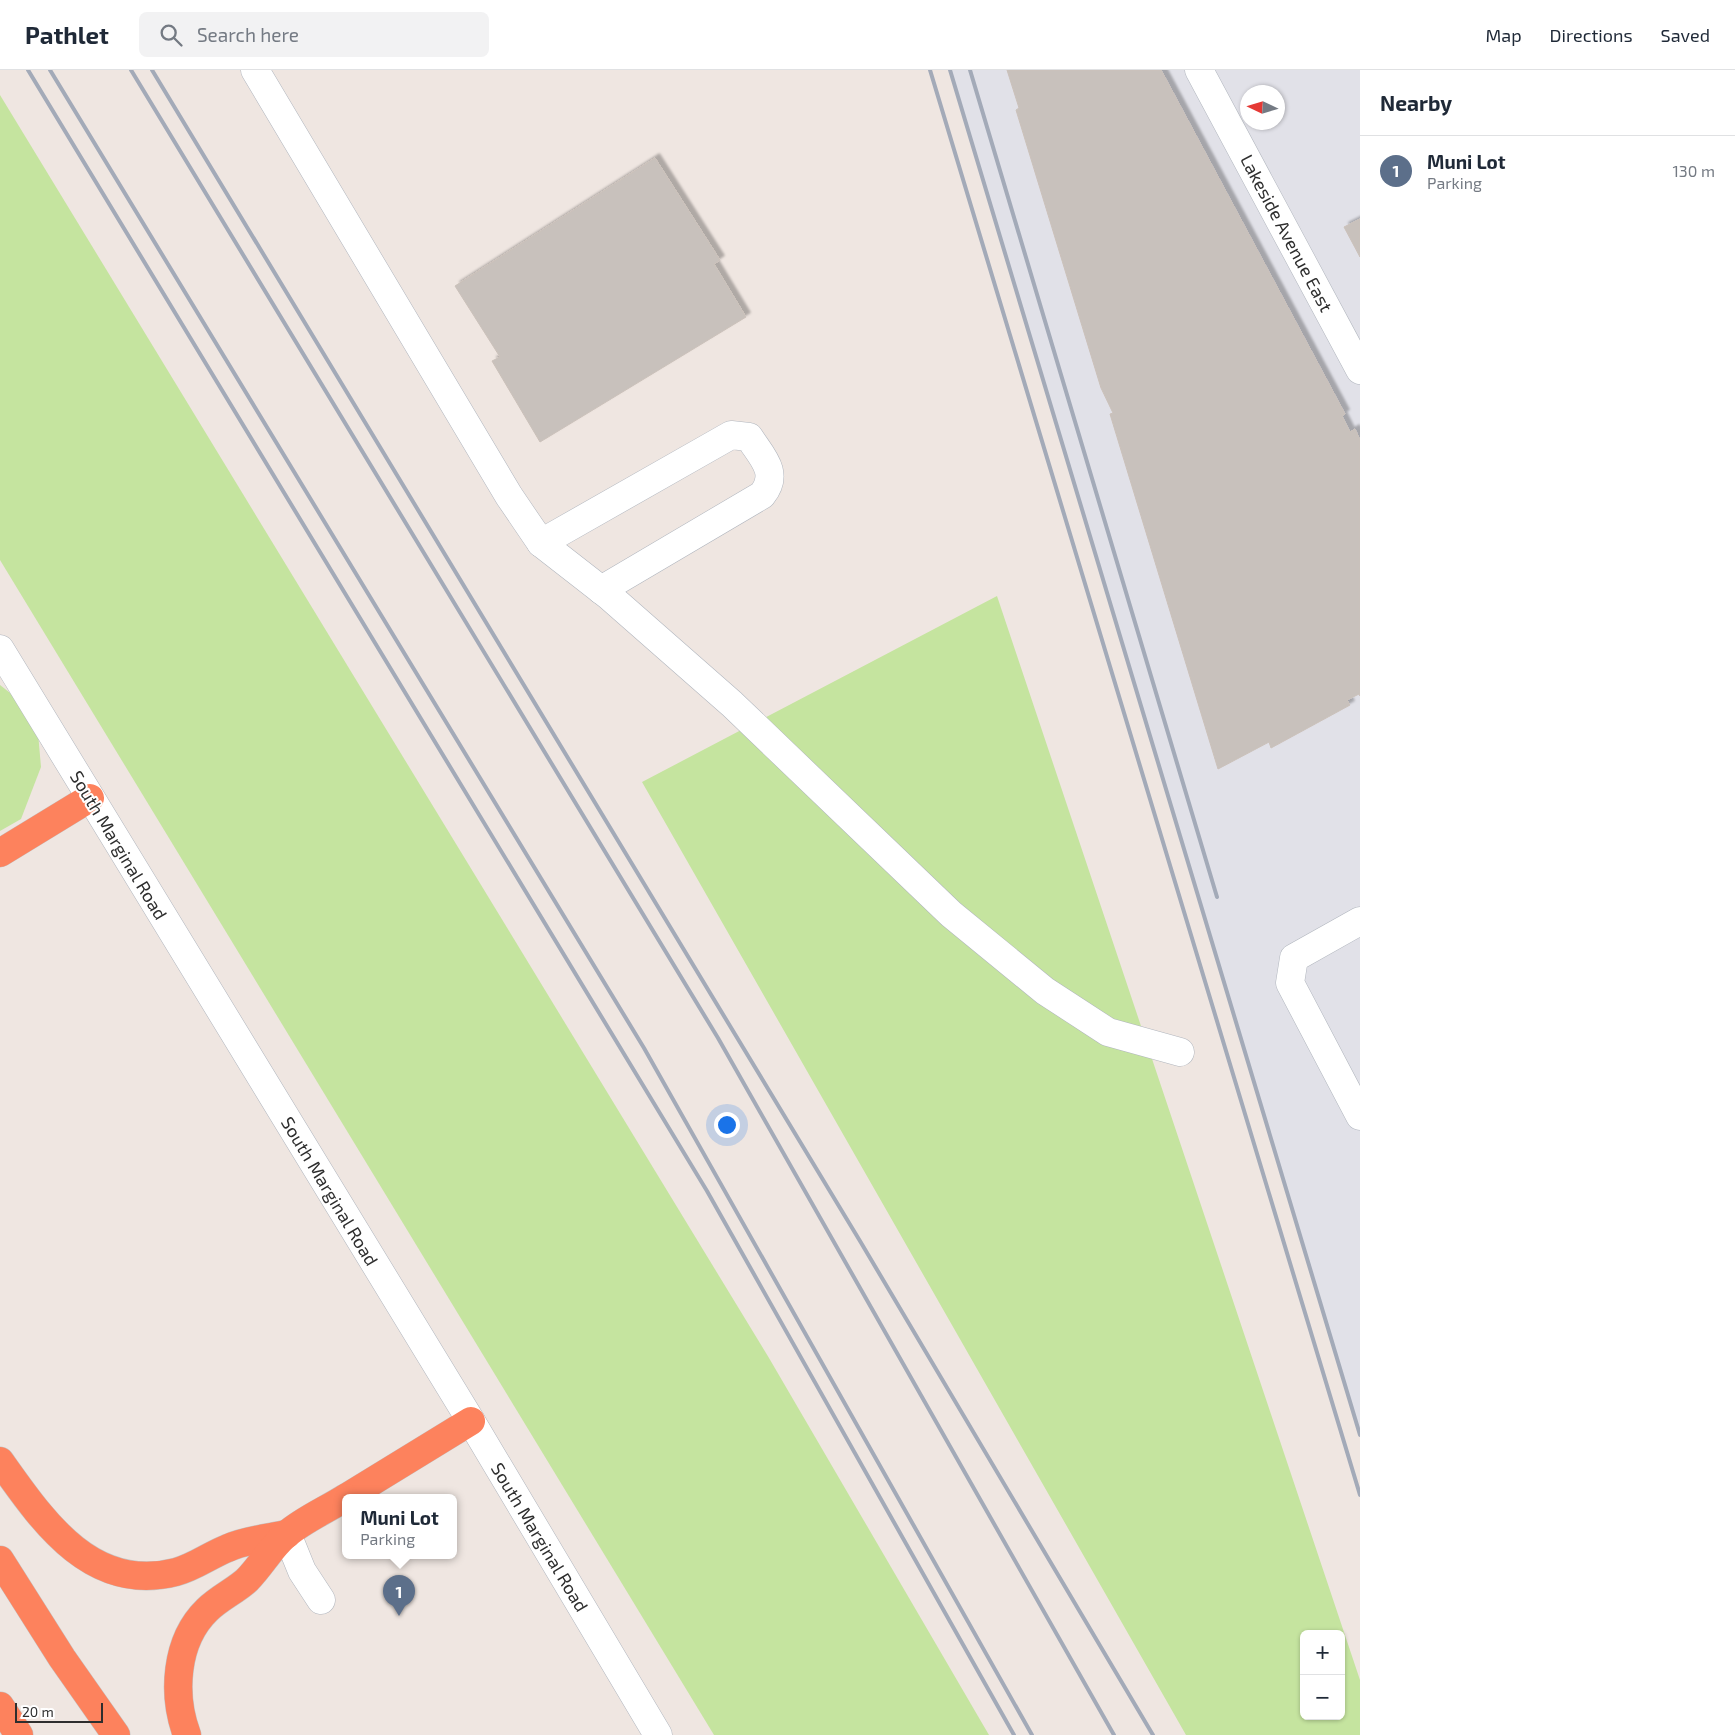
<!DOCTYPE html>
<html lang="en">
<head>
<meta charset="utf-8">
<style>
	body { margin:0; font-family:"Exo 2",sans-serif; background:#f2f2f3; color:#1f2937 }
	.controls { position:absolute; right:15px; bottom:15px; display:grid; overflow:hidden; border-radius:8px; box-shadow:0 1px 4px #0004 }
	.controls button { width:45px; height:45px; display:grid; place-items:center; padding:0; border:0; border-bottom:1px solid #e0e1e3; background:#fff; color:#1f2937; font:25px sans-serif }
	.compass { position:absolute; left:1240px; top:15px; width:45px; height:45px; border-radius:50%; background:#fff; box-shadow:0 1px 4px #0004; rotate:274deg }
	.scale { position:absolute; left:15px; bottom:12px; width:88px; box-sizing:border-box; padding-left:5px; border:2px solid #2e2e2e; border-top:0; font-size:14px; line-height:18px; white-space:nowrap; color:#2e2e2e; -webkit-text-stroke:4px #fff; paint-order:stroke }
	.you { position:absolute; left:726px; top:1054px; width:18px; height:18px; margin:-12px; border:4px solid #fff; border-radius:50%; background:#1a73e8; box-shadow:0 0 0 8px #1a73e833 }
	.badge { display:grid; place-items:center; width:32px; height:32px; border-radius:50%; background:#111827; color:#fff; font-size:16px; font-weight:700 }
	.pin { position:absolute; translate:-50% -41px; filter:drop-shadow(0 1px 2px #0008) }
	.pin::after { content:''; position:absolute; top:26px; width:18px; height:15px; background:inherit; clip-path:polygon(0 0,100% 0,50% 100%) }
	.popup { position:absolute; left:342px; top:1424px; width:115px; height:65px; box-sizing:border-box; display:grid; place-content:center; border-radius:8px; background:#fff; filter:drop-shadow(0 1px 4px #0005); font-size:16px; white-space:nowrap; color:#747a83 }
	.popup b { font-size:19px; color:#1f2937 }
	.popup::after { content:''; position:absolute; left:50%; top:100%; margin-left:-10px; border:10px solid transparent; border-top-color:#fff }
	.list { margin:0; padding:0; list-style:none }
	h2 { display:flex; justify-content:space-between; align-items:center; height:65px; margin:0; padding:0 20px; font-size:21px }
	h2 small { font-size:16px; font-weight:400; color:#747a83 }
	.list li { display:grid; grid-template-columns:32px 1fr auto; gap:15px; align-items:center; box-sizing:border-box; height:70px; padding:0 20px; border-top:1px solid #e0e1e3 }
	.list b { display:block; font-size:19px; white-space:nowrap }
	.list p { margin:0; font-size:16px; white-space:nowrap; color:#747a83 }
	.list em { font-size:16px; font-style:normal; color:#747a83 }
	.icon { flex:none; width:28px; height:28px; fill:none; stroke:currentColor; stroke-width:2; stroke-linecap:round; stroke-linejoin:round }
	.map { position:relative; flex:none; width:1360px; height:1665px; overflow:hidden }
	header { display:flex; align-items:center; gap:30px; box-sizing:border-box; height:70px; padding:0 25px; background:#fff; border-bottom:1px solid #e0e1e3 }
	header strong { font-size:24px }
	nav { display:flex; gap:28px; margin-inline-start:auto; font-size:18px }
	.search { width:350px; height:45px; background:#f2f2f3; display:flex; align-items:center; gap:12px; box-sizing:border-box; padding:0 18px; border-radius:8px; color:#747a83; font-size:19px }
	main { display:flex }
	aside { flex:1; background:#fff }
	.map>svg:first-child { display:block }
	.industrial { fill:#e1e1e8; fill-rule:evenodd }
	.green { fill:#c5e49f; fill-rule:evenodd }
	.building { fill:#c8c1bc; stroke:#cbc1ba; filter:url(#shadow) }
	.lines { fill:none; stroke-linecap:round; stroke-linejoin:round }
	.minor-casing { stroke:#b1b6be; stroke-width:29 }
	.highway-casing { stroke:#c4c4c4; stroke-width:29 }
	.minor { stroke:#fff; stroke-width:28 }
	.highway { stroke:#fd825d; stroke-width:28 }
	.rail { stroke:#a3aab8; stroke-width:4 }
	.labels { text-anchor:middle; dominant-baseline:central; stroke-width:4; stroke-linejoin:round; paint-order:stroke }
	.street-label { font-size:18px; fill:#2e2e2e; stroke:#fff }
</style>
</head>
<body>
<header>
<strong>Pathlet</strong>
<div class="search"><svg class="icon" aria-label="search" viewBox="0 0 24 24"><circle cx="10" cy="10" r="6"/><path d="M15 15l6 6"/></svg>Search here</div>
<nav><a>Map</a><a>Directions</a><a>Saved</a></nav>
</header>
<main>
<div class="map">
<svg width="1360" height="1665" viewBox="0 0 1360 1665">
	<defs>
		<filter id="shadow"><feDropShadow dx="4.5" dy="-4.5" stdDeviation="1" flood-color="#0004"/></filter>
	</defs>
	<rect width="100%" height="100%" fill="#efe6e1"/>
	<!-- industrial -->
	<path class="industrial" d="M 950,0 L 1360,0 L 1360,1365 L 1096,485 ZM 1248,22 L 1278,22 L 1278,52 L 1248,52 Z"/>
	<!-- green -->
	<g class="green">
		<polygon points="0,25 769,1288 989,1665 714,1665 0,490"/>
		<path d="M 997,526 L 1360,1610 L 1360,1665 L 1186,1665 L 642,712 ZM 1304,1564 L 1341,1564 L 1341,1646 L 1304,1646 Z"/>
		<polygon points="0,615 19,630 38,663 41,697 21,749 0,761"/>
	</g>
	<!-- building -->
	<g class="building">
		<polygon points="1007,0 1161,0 1345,344 1342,346 1350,362 1355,359 1360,370 1360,626 1359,624 1347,630 1350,635 1271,678 1269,672 1218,699 1110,344 1113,343 1101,318 1016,40 1019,38"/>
		<polygon points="655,88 720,190 714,194 746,247 540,372 492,291 500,287 455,216"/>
		<polygon points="1360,149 1360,187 1344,157"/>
	</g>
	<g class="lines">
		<defs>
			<g id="minor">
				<polyline points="255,0 509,426 541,473 609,526 732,634 951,844 1045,921 1108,962 1180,982"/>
				<polyline points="1199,0 1360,300"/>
				<path d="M 541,473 L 731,365 L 749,367 C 762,387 780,403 762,425 L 601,520"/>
				<polyline points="0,579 471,1351 658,1665"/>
				<polyline points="1360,851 1294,888 1290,913 1360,1046"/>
				<polyline points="287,1464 302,1501 321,1530"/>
			</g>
			<g id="highway">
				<polyline points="0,783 90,728"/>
				<path d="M 0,1391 C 42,1450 91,1524 176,1502 C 195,1497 210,1485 228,1478 C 245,1470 268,1468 287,1464"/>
				<polyline points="347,1427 471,1351"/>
				<polyline points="0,1490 62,1588 116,1665"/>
				<polyline points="0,1636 19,1665"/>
				<path d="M 187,1665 C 172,1625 175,1571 207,1540 C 219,1528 235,1521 247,1510 C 261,1496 271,1477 287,1464 C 303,1450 326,1440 345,1428"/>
			</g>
		</defs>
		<!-- minor casing -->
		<use href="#minor" class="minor-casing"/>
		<!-- highway casing -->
		<use href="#highway" class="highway-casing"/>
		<!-- minor -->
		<use href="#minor" class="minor"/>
		<!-- highway -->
		<use href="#highway" class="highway"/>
		<!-- rail -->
		<g class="rail">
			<polyline points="28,0 707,1121 1014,1665"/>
			<polyline points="50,0 644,978 1032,1665"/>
			<polyline points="131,0 718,968 1114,1665"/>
			<polyline points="152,0 860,1171 1153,1665"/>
			<polyline points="930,0 1360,1425"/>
			<polyline points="950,0 1360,1365"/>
			<polyline points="970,0 1217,827"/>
		</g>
	</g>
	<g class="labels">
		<!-- street labels -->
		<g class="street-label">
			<text transform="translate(1287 163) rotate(62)">Lakeside Avenue East</text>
			<text transform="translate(119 775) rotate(59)">South Marginal Road</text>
			<text transform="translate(330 1121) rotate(59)">South Marginal Road</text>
			<text transform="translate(540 1467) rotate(59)">South Marginal Road</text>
		</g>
	</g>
</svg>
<div class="controls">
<button>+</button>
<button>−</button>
</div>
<svg class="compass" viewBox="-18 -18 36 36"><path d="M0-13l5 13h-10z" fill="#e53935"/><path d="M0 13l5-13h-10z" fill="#747a83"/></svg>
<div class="scale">20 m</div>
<div class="you"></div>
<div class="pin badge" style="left:399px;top:1546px;background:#5c6f8a">1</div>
<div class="popup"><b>Muni Lot</b>Parking</div>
</div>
<aside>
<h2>Nearby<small></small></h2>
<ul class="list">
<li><span class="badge" style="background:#5c6f8a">1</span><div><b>Muni Lot</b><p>Parking</p></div><em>130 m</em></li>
</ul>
</aside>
</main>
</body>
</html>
